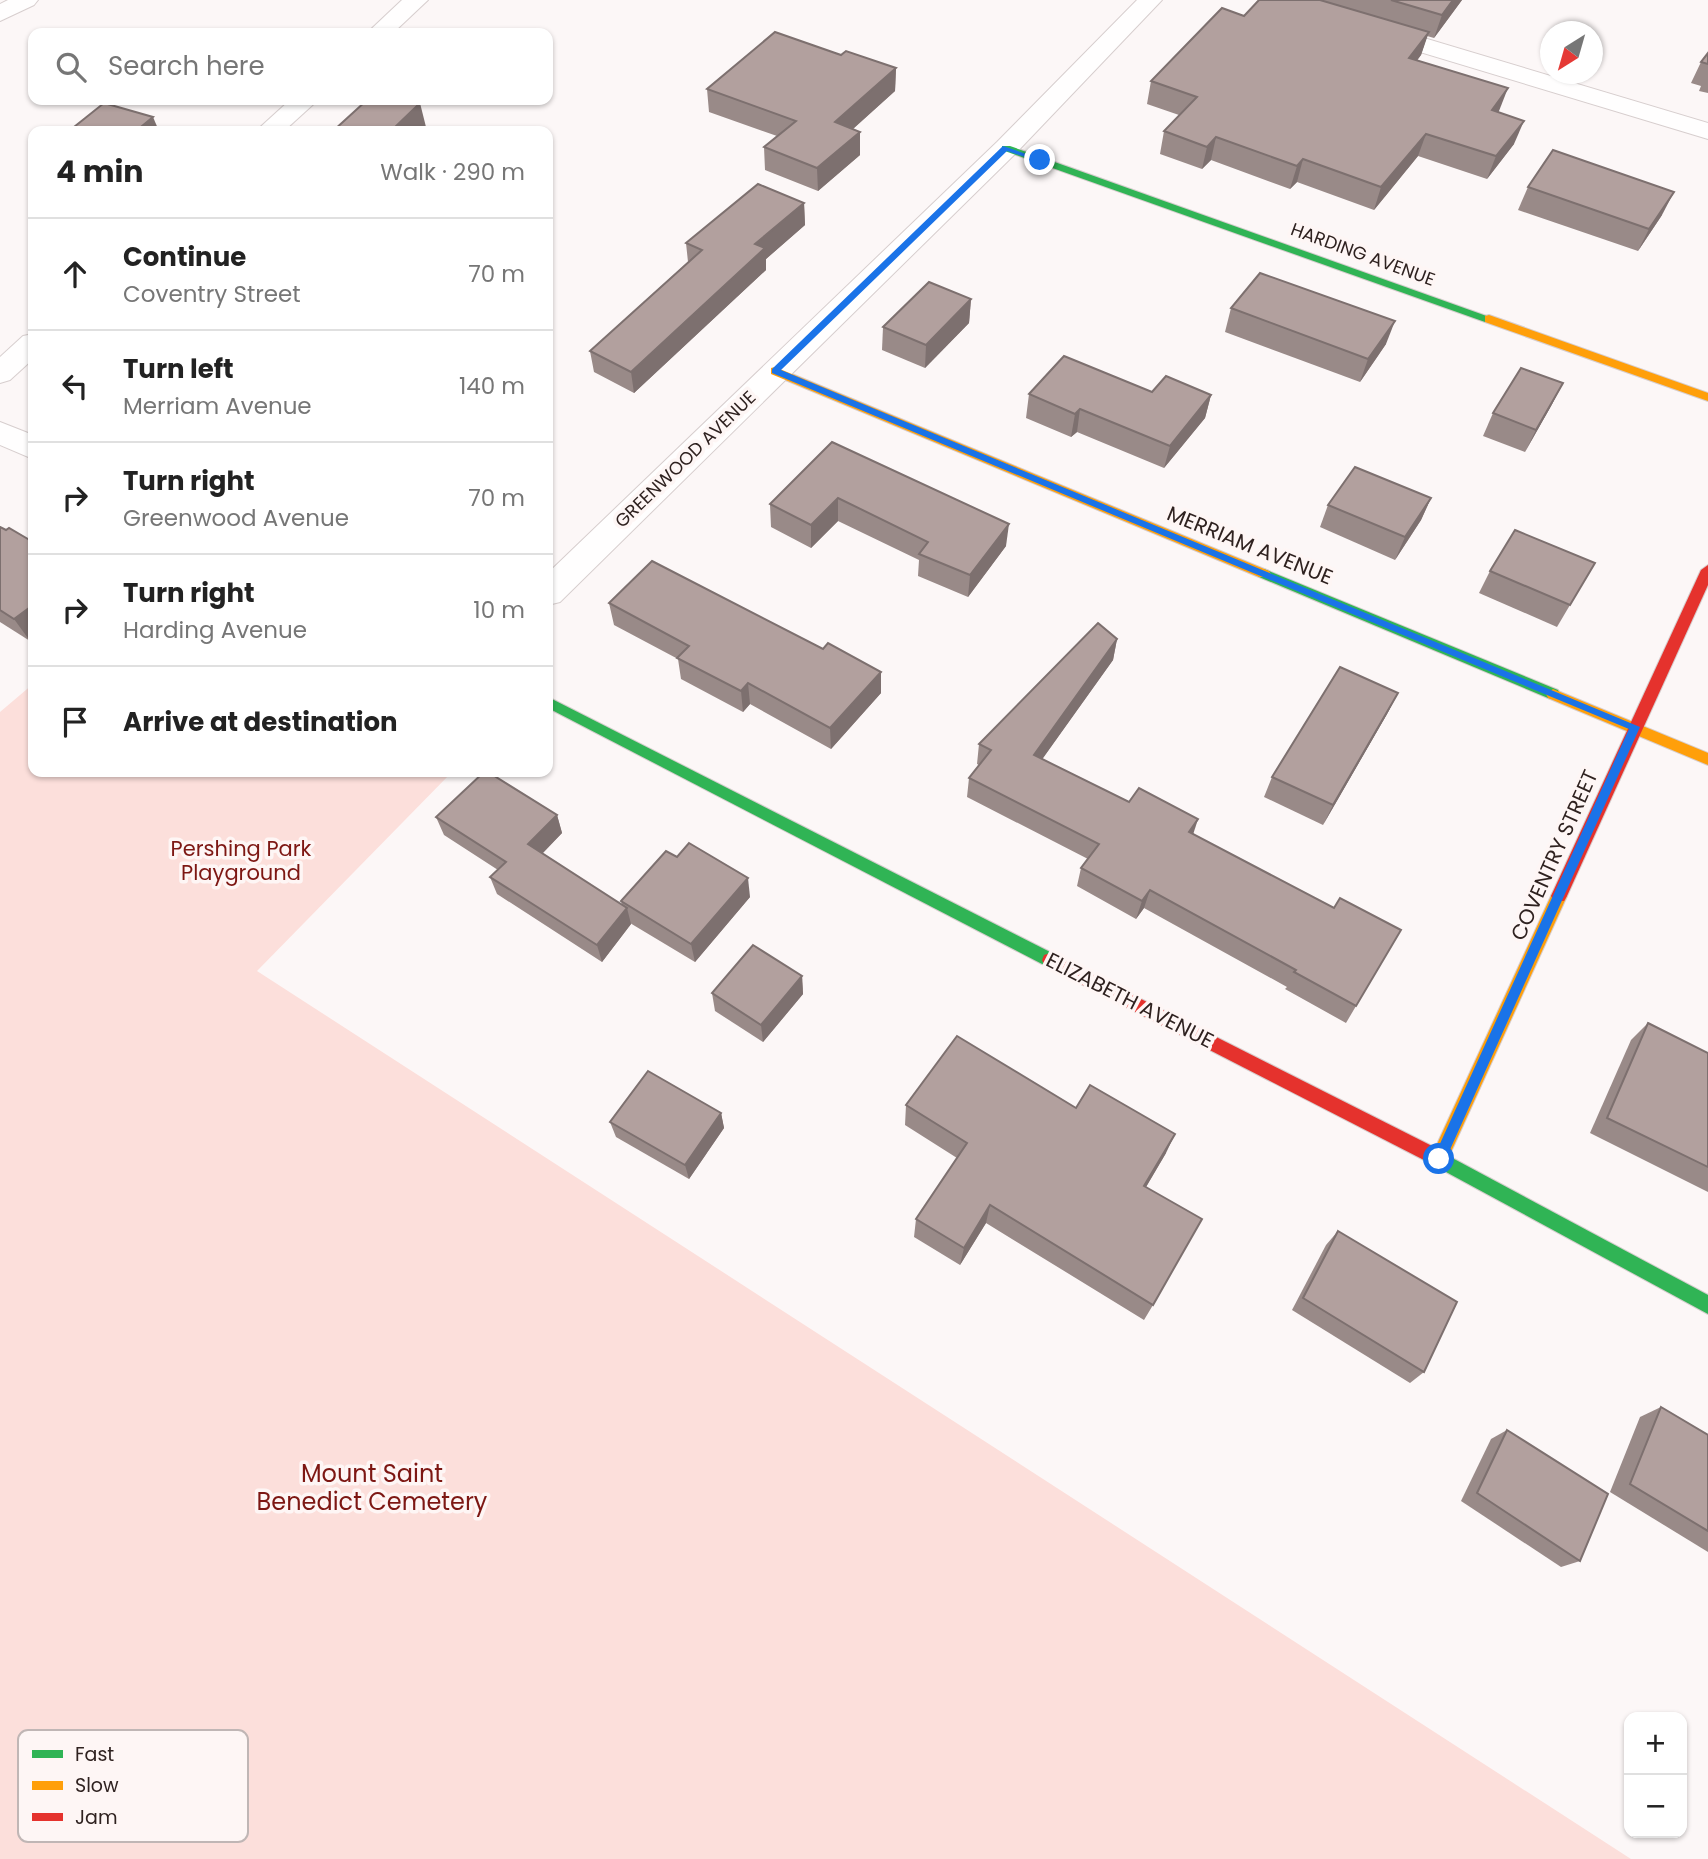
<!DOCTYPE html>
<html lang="en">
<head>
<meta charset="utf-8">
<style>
	body { margin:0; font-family:Poppins,sans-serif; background:#f2f2f2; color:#222 }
	.controls { position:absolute; right:21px; bottom:21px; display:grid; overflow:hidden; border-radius:14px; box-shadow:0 2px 5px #0004 }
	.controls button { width:63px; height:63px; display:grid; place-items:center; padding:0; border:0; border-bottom:2px solid #e0e0e0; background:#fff; color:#222; font:35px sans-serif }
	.compass { position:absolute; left:1540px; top:21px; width:63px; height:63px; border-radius:50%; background:#fff; box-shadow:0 2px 5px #0004; rotate:217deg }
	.stop { position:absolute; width:21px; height:21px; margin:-16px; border:5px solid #1a73e8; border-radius:50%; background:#fff }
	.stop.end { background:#1a73e8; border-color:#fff; box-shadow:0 2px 7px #0008 }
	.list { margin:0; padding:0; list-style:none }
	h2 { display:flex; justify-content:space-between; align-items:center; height:91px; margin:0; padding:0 28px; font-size:30px }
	h2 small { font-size:23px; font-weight:400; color:#767676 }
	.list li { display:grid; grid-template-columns:46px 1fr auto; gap:21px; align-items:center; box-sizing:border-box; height:112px; padding:0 28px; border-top:2px solid #e0e0e0 }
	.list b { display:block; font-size:26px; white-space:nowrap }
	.list p { margin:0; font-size:23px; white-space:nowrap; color:#767676 }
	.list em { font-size:23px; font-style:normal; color:#767676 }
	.icon { flex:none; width:38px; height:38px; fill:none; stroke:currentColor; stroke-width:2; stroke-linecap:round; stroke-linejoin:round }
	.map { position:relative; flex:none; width:1708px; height:1859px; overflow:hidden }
	.search { position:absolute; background:#fff; box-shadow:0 2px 5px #0004; left:28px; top:28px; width:525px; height:77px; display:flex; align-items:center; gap:18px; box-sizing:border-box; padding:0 24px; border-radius:14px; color:#767676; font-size:26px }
	.panel { position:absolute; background:#fff; box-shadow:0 2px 5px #0004; left:28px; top:126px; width:525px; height:651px; border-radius:14px }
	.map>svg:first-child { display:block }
	.green { fill:#fcdfdb }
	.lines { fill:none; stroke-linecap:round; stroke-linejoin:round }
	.street-casing { stroke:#d7cece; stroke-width:2 }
	.fast-casing { stroke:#d7cece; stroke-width:2 }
	.slow-casing { stroke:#d7cece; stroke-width:2 }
	.jam-casing { stroke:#d7cece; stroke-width:2 }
	.street { fill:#fffefe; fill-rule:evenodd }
	.fast { fill:#30b455; fill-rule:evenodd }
	.slow { fill:#ff9f0a; fill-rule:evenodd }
	.jam { fill:#e5322d; fill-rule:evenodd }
	.wall { fill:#998a88 }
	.shaded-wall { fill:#7d706f }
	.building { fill:#b2a09e; stroke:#7d706f; stroke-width:2 }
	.route { fill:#1a73e8 }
	.labels { text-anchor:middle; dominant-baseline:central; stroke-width:7; stroke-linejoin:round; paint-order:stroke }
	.far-street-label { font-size:18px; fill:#2f2220; stroke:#fef6f5 }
	.street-label { font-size:21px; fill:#2f2220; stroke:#fef6f5 }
	.park-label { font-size:21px; fill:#7d1713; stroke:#fef6f5 }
	.near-park-label { font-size:24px; fill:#7d1713; stroke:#fef6f5 }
	.key { fill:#fef6f5; stroke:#c0b6b5; stroke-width:2 }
	.key-label { font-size:19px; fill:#2f2220 }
</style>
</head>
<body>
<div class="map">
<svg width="1708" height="1859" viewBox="0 0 1708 1859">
	<rect width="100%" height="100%" fill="#fcf7f7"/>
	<!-- green -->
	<polygon class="green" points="33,684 33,772 452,772 257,971 1631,1859 0,1859 0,712"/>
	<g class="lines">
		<defs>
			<g id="street">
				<polygon points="8,0 38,0 34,5 0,21 0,4"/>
				<polygon points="402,0 428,0 393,33 367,33"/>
				<polygon points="1137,0 1162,0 1015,154 560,602 548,605 548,573 997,142"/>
				<polygon points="1260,0 1297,0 1708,123 1708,139 1264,5"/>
				<polygon points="290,100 318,100 284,131 256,131"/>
				<polygon points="33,334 33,359 10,380 0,383 0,357 23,336"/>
				<polygon points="0,422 33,435 33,459 0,445"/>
			</g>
			<g id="fast">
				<polygon points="1002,146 1010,146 1495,319 1493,322 1485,322 1002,150"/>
				<polygon points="1264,569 1558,690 1560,694 1553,699 1548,698 1259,577 1257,574"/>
				<polygon points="548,697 1056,955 1058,960 1056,965 1050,967 1044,965 548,708"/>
				<polygon points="1428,1145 1708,1295 1708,1314 1422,1159 1419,1153 1422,1147"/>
			</g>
			<g id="slow">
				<polygon points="1489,315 1708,393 1708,401 1485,322 1485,316"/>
				<polygon points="775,367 1269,571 1271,574 1269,577 1259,577 771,374 771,368"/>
				<polygon points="1553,689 1708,753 1708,765 1548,698 1546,694"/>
				<polygon points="1559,889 1564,891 1567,896 1445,1165 1439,1167 1433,1165 1430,1159 1433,1153 1551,896 1554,891"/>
			</g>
			<g id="jam">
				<polygon points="1708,565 1708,585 1567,896 1564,901 1554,901 1551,896 1701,570"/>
				<polygon points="1050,953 1434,1147 1437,1153 1434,1159 1428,1161 1422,1159 1044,965 1042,960 1044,955"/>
			</g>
		</defs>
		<!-- street casing -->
		<use href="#street" class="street-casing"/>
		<!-- fast casing -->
		<use href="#fast" class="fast-casing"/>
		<!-- slow casing -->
		<use href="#slow" class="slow-casing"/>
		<!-- jam casing -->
		<use href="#jam" class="jam-casing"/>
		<!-- street -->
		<use href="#street" class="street"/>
		<!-- fast -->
		<use href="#fast" class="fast"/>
		<!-- slow -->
		<use href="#slow" class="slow"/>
		<!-- jam -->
		<use href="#jam" class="jam"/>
	</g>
	<!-- wall -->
	<g class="wall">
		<polygon points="1259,0 1462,0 1434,38 1427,36 1421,55 1417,60 1499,112 1514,144 1487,179 1418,156 1374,210 1297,182 1290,189 1211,160 1202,169 1160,154 1164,131 1179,115 1147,104 1151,81 1244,16"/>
		<polygon points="1708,53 1708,93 1699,91 1701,86 1691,83 1701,62"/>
		<polygon points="841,55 896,68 895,91 853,129 860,132 860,155 818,191 765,170 764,147 777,136 709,112 707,89"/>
		<polygon points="1528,187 1662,215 1638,251 1518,210"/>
		<polygon points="804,203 805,225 766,259 766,270 634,393 594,372 590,351 688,262 686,243"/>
		<polygon points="971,299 969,323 925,368 882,350 883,327"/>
		<polygon points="1231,308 1386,344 1360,382 1225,332"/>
		<polygon points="1563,383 1551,406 1525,452 1483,436 1493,413"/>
		<polygon points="1152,392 1211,395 1205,418 1164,468 1077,432 1071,437 1026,418 1029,394"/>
		<polygon points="832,442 1006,546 968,597 918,576 919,560 838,521 811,548 771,527 770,504"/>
		<polygon points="1431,498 1421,520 1395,560 1320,527 1328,505"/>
		<polygon points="0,527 30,641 0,622"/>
		<polygon points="1490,571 1570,605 1557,627 1479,593"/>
		<polygon points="609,603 823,649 881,672 881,693 831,749 750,704 743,712 681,679 678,659 614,625"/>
		<polygon points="1117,639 1113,660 1042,759 1193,833 1356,1006 1346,1023 1285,989 1287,987 1144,908 1136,919 1077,886 1081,868 1088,859 967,797 969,778 979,765 977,764 979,744"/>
		<polygon points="1398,693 1387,714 1323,825 1264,797 1272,777"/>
		<polygon points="557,815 562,833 542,854 622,905 621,901 750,897 695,962 630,923 631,924 602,962 497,894 490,877 498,870 444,835 436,817"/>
		<polygon points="802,976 803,994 763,1042 715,1011 712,993"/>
		<polygon points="1648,1023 1708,1053 1708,1192 1590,1133 1631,1040"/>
		<polygon points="906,1105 1076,1108 1166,1153 1146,1187 1153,1305 1144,1320 986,1223 960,1265 914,1237 916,1219 957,1158 905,1125"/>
		<polygon points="721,1113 724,1128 689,1179 616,1137 610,1122"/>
		<polygon points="1338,1231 1424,1372 1410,1383 1292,1310 1326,1245"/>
		<polygon points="1661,1407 1708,1435 1708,1552 1610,1492 1640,1417"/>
		<polygon points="1507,1430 1580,1561 1561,1567 1461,1501 1491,1439"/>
	</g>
	<!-- shaded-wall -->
	<g class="shaded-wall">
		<polygon points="1453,0 1462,0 1434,38 1442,15"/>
		<polygon points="1429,32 1421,55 1402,81 1409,58"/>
		<polygon points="896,68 895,91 835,145 835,122"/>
		<polygon points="1508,88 1499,111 1484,133 1492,110"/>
		<polygon points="420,103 426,127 422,131 391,131"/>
		<polygon points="153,117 159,131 136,131"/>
		<polygon points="1524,121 1514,144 1487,179 1496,156"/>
		<polygon points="860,132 860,155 818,191 817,168"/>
		<polygon points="1426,134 1418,156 1374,210 1381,187"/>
		<polygon points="1216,137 1211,160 1202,169 1207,147"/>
		<polygon points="1303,159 1297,182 1290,189 1297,166"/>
		<polygon points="1674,192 1662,215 1638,251 1649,229"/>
		<polygon points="804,203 805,225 766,259 766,270 634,393 631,372 755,244"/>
		<polygon points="971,299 969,323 925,368 926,345"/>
		<polygon points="1395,321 1386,344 1360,382 1368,359"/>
		<polygon points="1563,383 1551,406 1525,452 1536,430"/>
		<polygon points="1211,395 1205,418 1164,468 1170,446"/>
		<polygon points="1080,409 1077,432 1071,437 1075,414"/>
		<polygon points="838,498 838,521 811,548 811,525"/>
		<polygon points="1431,498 1421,520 1395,560 1405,537"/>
		<polygon points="1009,524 1006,546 968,597 970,575"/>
		<polygon points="33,605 33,638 30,641 14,619"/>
		<polygon points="1117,639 1113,660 1031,775 1034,755"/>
		<polygon points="881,672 881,693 831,749 830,728"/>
		<polygon points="748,683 750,704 743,712 741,691"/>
		<polygon points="1398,693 1387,714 1323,825 1333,805"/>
		<polygon points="557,815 562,833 534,862 528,844"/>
		<polygon points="1198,819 1192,838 1189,832"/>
		<polygon points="748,878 750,897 695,962 691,944"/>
		<polygon points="1150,890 1144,908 1136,919 1142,901"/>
		<polygon points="627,908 631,924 602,962 597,945"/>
		<polygon points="802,976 803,994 763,1042 761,1025"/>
		<polygon points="721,1113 724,1128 689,1179 685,1165"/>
		<polygon points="1175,1134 1166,1153 1136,1204 1144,1186"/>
		<polygon points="990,1205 986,1223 960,1265 964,1248"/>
	</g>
	<!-- building -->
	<g class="building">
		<polygon points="1259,0 1320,0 1429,32 1409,58 1508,88 1492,110 1524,121 1496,156 1426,134 1381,187 1303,159 1297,166 1216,137 1207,147 1164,131 1197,97 1151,81 1222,8 1244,16"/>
		<polygon points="1391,0 1453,0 1442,15"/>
		<polygon points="775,32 841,55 846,51 896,68 835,122 860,132 817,168 764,147 796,121 707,89"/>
		<polygon points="1708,53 1708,64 1701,62"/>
		<polygon points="367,100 416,100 420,103 391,131 333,131"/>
		<polygon points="104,103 153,117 136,131 69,131"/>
		<polygon points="1553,150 1674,192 1649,229 1528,187"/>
		<polygon points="758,184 804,203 755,244 765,248 631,372 590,351 702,250 686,243"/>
		<polygon points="1260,273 1395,321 1368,359 1231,308"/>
		<polygon points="929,282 971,299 926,345 883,327"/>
		<polygon points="1064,356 1152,392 1166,376 1211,395 1170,446 1080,409 1075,414 1029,394"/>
		<polygon points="1521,368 1563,383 1536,430 1493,413"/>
		<polygon points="832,442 1009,524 970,575 919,554 928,542 838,498 811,525 770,504"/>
		<polygon points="1355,467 1431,498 1405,537 1328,505"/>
		<polygon points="0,527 6,530 9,528 33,542 33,605 14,619 0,610"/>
		<polygon points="1515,530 1595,563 1570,605 1490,571"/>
		<polygon points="652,561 823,649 828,643 881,672 830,728 748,683 741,691 677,658 689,646 609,603"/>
		<polygon points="1098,623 1117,639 1034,755 1129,802 1139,788 1198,819 1189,832 1334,908 1340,898 1401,930 1356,1006 1294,972 1296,970 1150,890 1142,901 1081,868 1099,844 969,778 991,750 979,744"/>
		<polygon points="1340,667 1398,693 1333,805 1272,777"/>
		<polygon points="484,772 488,772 557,815 528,844 627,908 597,945 490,877 506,862 436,817"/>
		<polygon points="689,843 748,878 691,944 621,901 666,851 677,857"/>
		<polygon points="753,945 802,976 761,1025 712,993"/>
		<polygon points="1648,1023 1708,1053 1708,1167 1607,1118"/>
		<polygon points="957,1036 1076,1108 1090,1085 1175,1134 1144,1186 1202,1219 1153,1305 990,1205 964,1248 916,1219 967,1143 906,1105"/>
		<polygon points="648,1071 721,1113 685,1165 610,1122"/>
		<polygon points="1338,1231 1457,1302 1424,1372 1303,1298"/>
		<polygon points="1661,1407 1708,1435 1708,1531 1630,1484"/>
		<polygon points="1507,1430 1608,1494 1580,1561 1477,1493"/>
	</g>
	<!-- route -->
	<polygon class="route" points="1003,146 1044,160 1040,162 1007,151 781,370 1640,727 1444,1163 1435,1163 1433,1159 1629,729 772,373 772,369"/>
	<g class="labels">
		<!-- far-street labels -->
		<g class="far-street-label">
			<text transform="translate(1363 254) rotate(20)">HARDING AVENUE</text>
			<text transform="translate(685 459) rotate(-44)">GREENWOOD AVENUE</text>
		</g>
		<!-- street labels -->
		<g class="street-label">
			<text transform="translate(1250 545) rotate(22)">MERRIAM AVENUE</text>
			<text transform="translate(1554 855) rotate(-66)">COVENTRY STREET</text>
			<text transform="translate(1130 1000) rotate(27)">ELIZABETH AVENUE</text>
		</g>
		<!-- park labels -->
		<g class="park-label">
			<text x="241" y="848">Pershing Park<tspan x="241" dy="24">Playground</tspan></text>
		</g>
		<!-- near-park labels -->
		<g class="near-park-label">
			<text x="372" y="1473">Mount Saint<tspan x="372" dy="28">Benedict Cemetery</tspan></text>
		</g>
	</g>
	<!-- legend -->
	<rect x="18" y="1730" width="230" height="112" rx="10" class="key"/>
	<rect x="32" y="1750" width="31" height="8" fill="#30b455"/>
	<rect x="32" y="1781" width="31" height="9" fill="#ff9f0a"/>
	<rect x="32" y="1813" width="31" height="8" fill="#e5322d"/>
	<g class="key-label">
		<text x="75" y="1761">Fast</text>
		<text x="75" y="1792">Slow</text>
		<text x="75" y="1824">Jam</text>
	</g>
</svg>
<div class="controls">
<button>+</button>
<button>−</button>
</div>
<svg class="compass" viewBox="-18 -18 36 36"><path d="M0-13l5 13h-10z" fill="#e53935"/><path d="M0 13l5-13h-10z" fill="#767676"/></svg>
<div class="stop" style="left:1439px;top:1159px"></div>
<div class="stop end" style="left:1040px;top:160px"></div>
<div class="search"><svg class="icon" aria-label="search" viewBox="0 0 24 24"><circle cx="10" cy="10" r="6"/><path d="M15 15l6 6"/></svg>Search here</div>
<section class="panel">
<h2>4 min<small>Walk · 290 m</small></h2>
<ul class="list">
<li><svg class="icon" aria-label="ahead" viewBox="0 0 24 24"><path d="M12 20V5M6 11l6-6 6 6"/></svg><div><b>Continue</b><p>Coventry Street</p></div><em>70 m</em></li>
<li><svg class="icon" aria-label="left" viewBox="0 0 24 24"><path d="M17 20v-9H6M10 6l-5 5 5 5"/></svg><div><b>Turn left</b><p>Merriam Avenue</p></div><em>140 m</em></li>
<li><svg class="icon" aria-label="right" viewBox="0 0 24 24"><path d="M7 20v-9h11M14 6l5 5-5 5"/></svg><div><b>Turn right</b><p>Greenwood Avenue</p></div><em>70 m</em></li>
<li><svg class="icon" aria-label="right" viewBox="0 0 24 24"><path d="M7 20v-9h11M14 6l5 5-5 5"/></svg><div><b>Turn right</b><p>Harding Avenue</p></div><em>10 m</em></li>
<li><svg class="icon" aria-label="arrive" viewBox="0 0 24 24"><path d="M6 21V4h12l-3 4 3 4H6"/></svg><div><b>Arrive at destination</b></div></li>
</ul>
</section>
</div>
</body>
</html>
